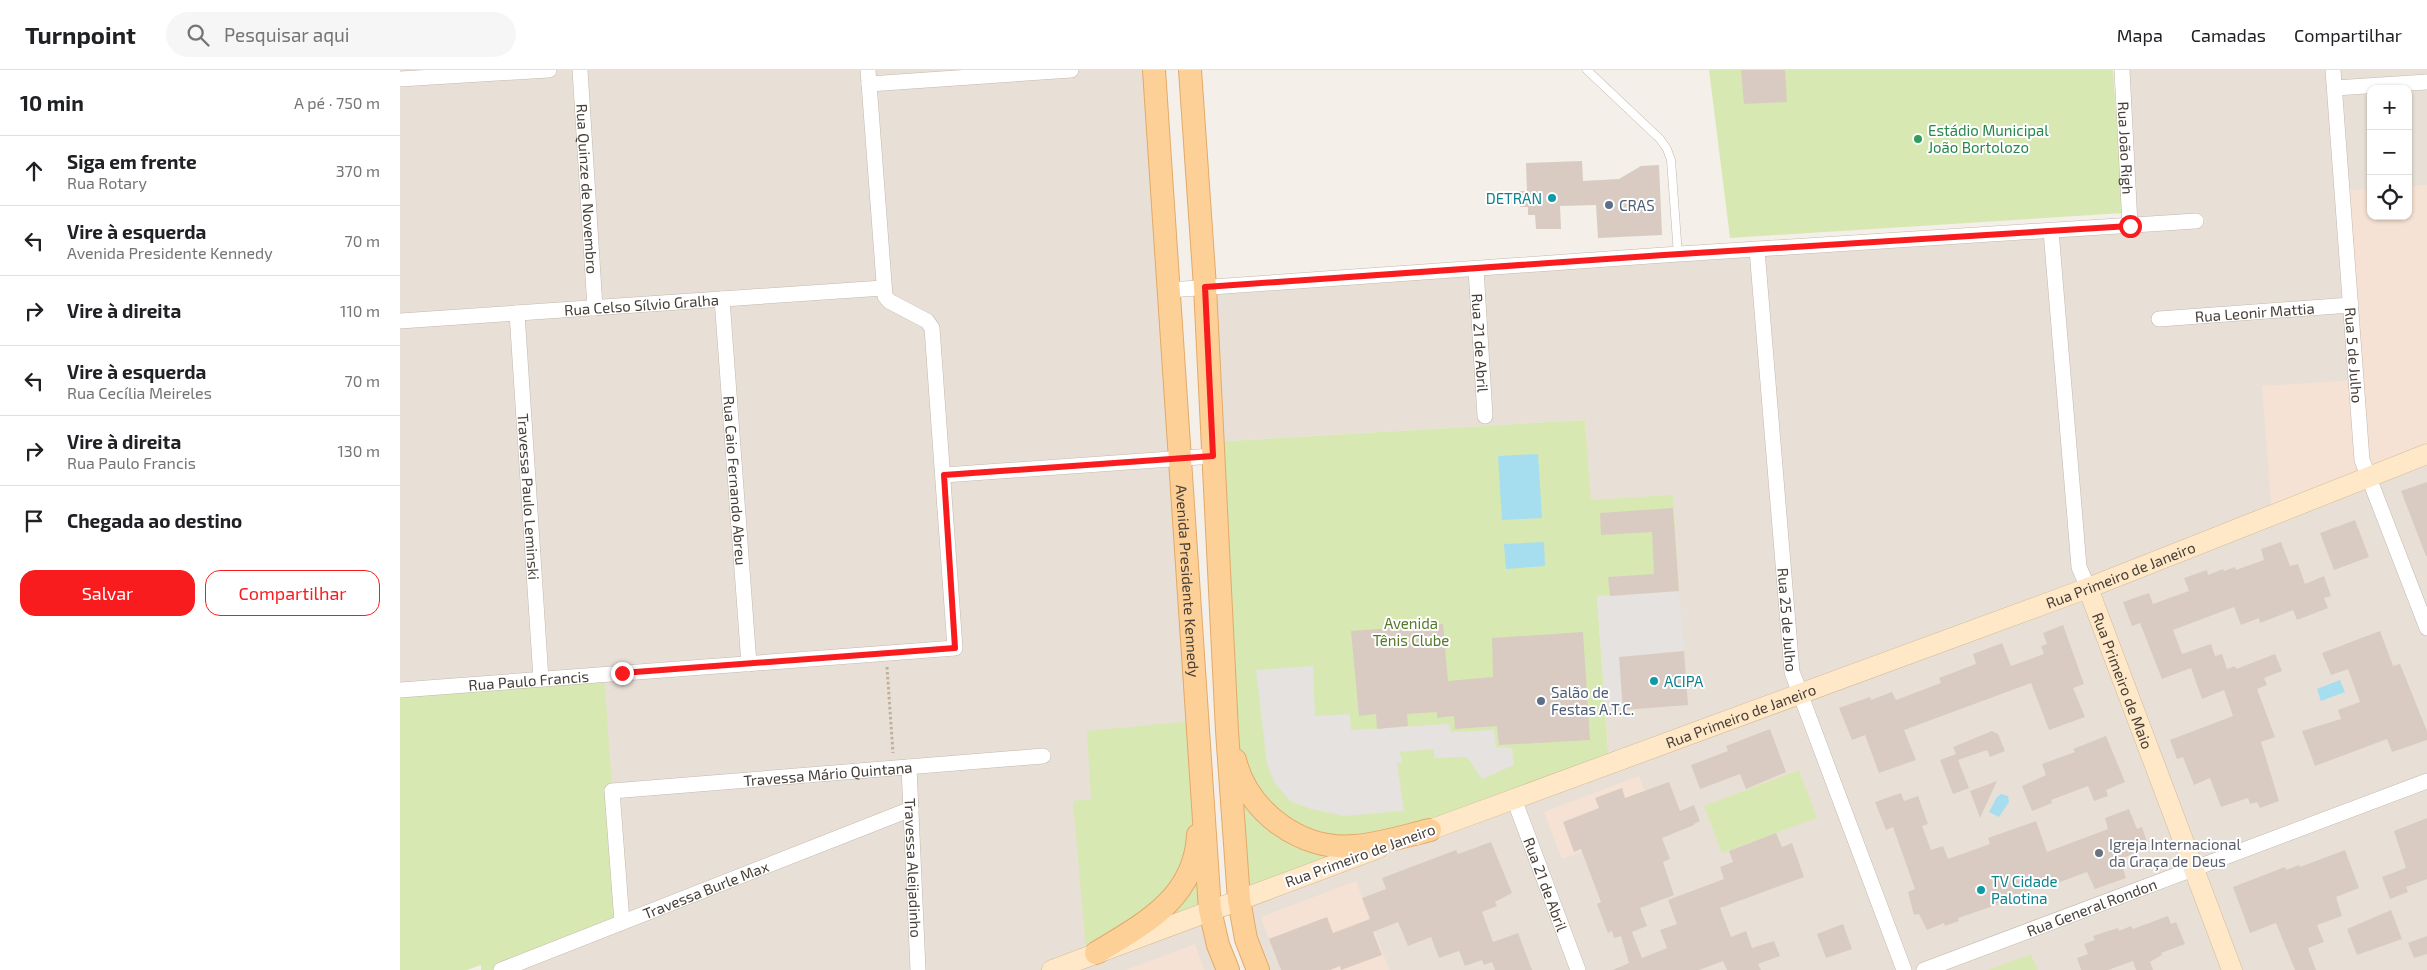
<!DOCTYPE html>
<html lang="pt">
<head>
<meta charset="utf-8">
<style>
	body { margin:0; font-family:"Exo 2",sans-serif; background:#f6f6f6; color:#202124 }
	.controls { position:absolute; right:15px; top:15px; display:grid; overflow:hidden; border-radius:10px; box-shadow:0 1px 4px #0004 }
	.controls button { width:45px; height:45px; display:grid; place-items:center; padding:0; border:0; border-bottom:1px solid #e0e0e0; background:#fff; color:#202124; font:25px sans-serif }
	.stop { position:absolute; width:15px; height:15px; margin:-11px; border:4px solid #f81c1f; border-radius:50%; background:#fff }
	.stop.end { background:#f81c1f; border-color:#fff; box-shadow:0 1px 5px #0008 }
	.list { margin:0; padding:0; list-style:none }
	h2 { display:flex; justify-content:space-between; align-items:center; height:65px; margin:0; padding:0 20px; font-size:21px }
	h2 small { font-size:16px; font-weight:400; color:#757577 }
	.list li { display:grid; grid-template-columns:32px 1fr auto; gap:15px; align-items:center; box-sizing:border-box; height:70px; padding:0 20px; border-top:1px solid #e0e0e0 }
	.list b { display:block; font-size:19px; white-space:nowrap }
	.list p { margin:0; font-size:16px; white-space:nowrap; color:#757577 }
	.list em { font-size:16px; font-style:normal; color:#757577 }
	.actions { display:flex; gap:10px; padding:15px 20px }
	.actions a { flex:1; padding:11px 0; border:1px solid #f81c1f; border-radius:15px; text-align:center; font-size:18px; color:#f81c1f }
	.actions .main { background:#f81c1f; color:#fff }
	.icon { flex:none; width:28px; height:28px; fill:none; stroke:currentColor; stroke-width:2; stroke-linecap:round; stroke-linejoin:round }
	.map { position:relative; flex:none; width:2027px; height:900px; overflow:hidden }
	header { display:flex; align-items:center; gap:30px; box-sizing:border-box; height:70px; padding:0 25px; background:#fff; border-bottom:1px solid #e0e0e0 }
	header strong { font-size:24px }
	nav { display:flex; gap:28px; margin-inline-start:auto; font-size:18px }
	.search { width:350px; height:45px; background:#f6f6f6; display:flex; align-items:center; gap:12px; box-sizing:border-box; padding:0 18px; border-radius:28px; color:#757577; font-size:19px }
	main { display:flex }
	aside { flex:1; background:#fff }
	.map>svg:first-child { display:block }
	.residential { fill:#e8e0d6; fill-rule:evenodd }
	.commercial { fill:#f5e2d4 }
	.green { fill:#d8e8b2 }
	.parking { fill:#e5e2e0 }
	.water { fill:#a6def0 }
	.building { fill:#d9cbc1 }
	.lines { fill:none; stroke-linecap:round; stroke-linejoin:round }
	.lane-casing { stroke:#c2b8ae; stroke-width:9 }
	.street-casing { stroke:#c2b8ae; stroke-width:16 }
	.secondary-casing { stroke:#d3ba99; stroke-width:21 }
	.primary-casing { stroke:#e3a968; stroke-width:24 }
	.path { stroke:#c1ae9c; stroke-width:3; stroke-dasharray:2.5 2.5; stroke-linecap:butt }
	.lane { stroke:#fff; stroke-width:8 }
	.street { stroke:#fff; stroke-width:15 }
	.secondary { stroke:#fee8c8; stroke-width:20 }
	.primary { stroke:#fdd098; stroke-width:22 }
	.route { stroke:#f81c1f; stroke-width:6 }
	.leisure-dot { fill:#2e9e5b; stroke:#fff; stroke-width:2 }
	.culture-dot { fill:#0f9aa8; stroke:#fff; stroke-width:2 }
	.service-dot { fill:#5c6f8a; stroke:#fff; stroke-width:2 }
	.worship-dot { fill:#6b7280; stroke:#fff; stroke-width:2 }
	.labels { text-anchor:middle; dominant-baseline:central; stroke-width:4; stroke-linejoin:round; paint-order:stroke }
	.leisure-label { font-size:15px; fill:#27864d; stroke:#fff; text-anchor:start }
	.street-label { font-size:15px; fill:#473e37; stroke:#fff }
	.culture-label { font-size:15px; fill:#0d838f; stroke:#fff; text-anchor:start }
	.service-label { font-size:15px; fill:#4e5e75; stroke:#fff; text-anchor:start }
	.park-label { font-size:15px; fill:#55792a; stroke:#fff }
	.worship-label { font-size:15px; fill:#5b616d; stroke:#fff; text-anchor:start }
</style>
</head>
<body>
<header>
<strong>Turnpoint</strong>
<div class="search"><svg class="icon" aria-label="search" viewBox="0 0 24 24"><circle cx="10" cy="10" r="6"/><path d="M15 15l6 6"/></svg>Pesquisar aqui</div>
<nav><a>Mapa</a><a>Camadas</a><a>Compartilhar</a></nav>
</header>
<main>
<aside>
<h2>10 min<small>A pé · 750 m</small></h2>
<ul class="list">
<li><svg class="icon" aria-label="ahead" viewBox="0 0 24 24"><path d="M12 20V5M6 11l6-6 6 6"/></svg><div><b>Siga em frente</b><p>Rua Rotary</p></div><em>370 m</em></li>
<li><svg class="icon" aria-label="left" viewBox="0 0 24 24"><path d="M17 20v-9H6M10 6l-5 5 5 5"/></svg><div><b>Vire à esquerda</b><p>Avenida Presidente Kennedy</p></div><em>70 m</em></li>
<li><svg class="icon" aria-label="right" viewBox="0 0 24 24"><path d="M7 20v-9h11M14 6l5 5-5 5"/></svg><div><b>Vire à direita</b></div><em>110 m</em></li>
<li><svg class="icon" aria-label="left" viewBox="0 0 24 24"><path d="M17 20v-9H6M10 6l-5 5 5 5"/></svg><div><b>Vire à esquerda</b><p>Rua Cecília Meireles</p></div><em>70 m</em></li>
<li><svg class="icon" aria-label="right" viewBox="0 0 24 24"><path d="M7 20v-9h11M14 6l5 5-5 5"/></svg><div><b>Vire à direita</b><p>Rua Paulo Francis</p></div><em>130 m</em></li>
<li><svg class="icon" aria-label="arrive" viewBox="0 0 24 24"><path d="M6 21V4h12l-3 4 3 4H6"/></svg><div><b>Chegada ao destino</b></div></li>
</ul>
<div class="actions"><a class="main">Salvar</a><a>Compartilhar</a></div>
</aside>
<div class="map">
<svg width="2027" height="900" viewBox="0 0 2027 900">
	<rect width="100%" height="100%" fill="#f4efe8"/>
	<!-- residential -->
	<g class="residential">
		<polygon points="0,0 754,0 810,840 828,900 96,900 0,620"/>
		<path d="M 1722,0 L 2027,0 L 2027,900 L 858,900 L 839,830 L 1209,694 L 1185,350 L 812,372 L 805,217 L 1730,156 ZM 1971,19 L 2008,19 L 2008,146 L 1971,146 Z"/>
	</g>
	<!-- commercial -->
	<g class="commercial">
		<polygon points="2027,115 2027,384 1872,445 1862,316 1956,310 1942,121 1971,119 1971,146 2008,146 2008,116"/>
		<polygon points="1239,706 1257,753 1162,789 1144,742"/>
		<polygon points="956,811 989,900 881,900 861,847"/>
		<polygon points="795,874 804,900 726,900 790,876"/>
	</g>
	<!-- green -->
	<g class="green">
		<polygon points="1309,0 1713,0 1723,143 1330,168"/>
		<polygon points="1185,350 1191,430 1273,425 1279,521 1197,526 1209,694 987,771 899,766 836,698 812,372"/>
		<polygon points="204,605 222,852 96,900 81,900 81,895 67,900 0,900 0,620"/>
		<polygon points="793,651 796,703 793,769 790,786 760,832 686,881 673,731 691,729 687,661"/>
		<polygon points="1399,700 1417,748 1322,783 1304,736"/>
		<polygon points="836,712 856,741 951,784 845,823"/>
		<polygon points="801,779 807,838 737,860"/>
		<polygon points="1631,884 1638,900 1588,900"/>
	</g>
	<!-- parking -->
	<g class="parking">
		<polygon points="1279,521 1284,581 1219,587 1223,640 1206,641 1197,526"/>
		<polygon points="913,596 915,646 950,644 951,660 1049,654 1051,662 1094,660 1096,677 1112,678 1114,695 1082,709 1067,687 1034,688 1034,679 1000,682 1002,693 997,693 1004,741 944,746 911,739 890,731 875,713 867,694 856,600"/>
	</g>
	<!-- water -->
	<g class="water">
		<polygon points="1138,384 1142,448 1102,450 1098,386"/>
		<polygon points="1144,472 1145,496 1106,499 1104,474"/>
		<polygon points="1940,610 1945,622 1921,631 1917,619"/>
		<polygon points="1601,724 1608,726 1609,732 1599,747 1589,742 1597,727"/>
	</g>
	<!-- building -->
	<g class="building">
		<polygon points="1341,0 1385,0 1387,32 1344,34"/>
		<polygon points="1182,91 1183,111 1219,109 1241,96 1259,95 1262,165 1198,168 1196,135 1160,136 1161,159 1136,159 1135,145 1128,145 1128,137 1120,137 1119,121 1127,121 1126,93"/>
		<polygon points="2027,412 2027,486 2026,486 2001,421"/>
		<polygon points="1273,438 1279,521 1210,526 1208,507 1254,504 1252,462 1201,465 1200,443"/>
		<polygon points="1955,450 1969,487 1934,500 1920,463"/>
		<polygon points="1881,472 1890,496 1898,494 1905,514 1924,506 1931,526 1924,528 1928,538 1897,550 1893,540 1860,553 1859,548 1841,555 1834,537 1773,560 1782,584 1811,574 1815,586 1822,584 1827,599 1835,596 1836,599 1875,584 1882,601 1864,608 1867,615 1857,619 1875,667 1861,672 1879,731 1860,738 1857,732 1850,734 1848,728 1821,737 1810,708 1794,715 1783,687 1777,689 1770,670 1833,646 1824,620 1802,629 1791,598 1762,609 1740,553 1732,556 1723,532 1749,523 1753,534 1789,521 1784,508 1807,500 1808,505 1823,499 1824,501 1835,497 1836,500 1864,490 1861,479"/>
		<polygon points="1043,554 1048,611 1093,607 1092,568 1183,562 1190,670 1099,675 1097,656 1055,659 1054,646 1037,648 1037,642 1007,644 1008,656 977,659 976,644 959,646 951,561"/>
		<polygon points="1663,555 1684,614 1673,618 1685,647 1649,660 1631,613 1504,660 1516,690 1479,703 1465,665 1452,670 1439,638 1470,627 1471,630 1492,622 1496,630 1541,613 1539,608 1576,594 1573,584 1602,573 1611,596 1644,584 1641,576 1647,574 1643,563"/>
		<polygon points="1980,561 1993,596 2000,594 2027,661 2027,670 1992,682 1987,669 1915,696 1902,661 1941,649 1938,640 1960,632 1948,599 1931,605 1922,583"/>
		<polygon points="1284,581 1288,635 1223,640 1219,587"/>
		<polygon points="1370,659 1386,702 1346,719 1340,704 1300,719 1291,695 1328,681 1326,676"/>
		<polygon points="1592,661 1598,664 1605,681 1590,687 1587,680 1558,690 1569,718 1553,724 1540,690 1556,684 1553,677"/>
		<polygon points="1706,666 1725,712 1706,720 1708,726 1694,731 1688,716 1651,730 1652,733 1632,741 1622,716 1646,705 1642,694 1675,682 1673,679"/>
		<polygon points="1597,711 1580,748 1570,721"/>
		<polygon points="1269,712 1280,741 1294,735 1300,751 1294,754 1294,755 1262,768 1270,789 1263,792 1274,825 1240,838 1247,856 1232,862 1242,888 1267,878 1260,860 1277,854 1268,830 1324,809 1320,797 1333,792 1329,781 1376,763 1382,777 1392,773 1404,807 1320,838 1331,867 1346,861 1352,878 1374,871 1380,886 1358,894 1361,900 1327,900 1323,891 1299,900 1213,900 1229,893 1221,866 1214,868 1212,861 1208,863 1197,834 1201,832 1181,779 1174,782 1163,752 1199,738 1195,728 1222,718 1225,728"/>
		<polygon points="1501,723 1504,731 1518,726 1528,754 1522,756 1531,780 1543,776 1548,789 1590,774 1588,768 1636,751 1647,782 1708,759 1705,748 1729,739 1737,759 1742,757 1749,778 1720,789 1726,808 1695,819 1687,802 1660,812 1657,808 1630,818 1632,823 1558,848 1559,851 1545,856 1544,853 1527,860 1519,844 1514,845 1508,822 1515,819 1493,757 1486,760 1475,732"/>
		<polygon points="2027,748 2027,809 2006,817 2008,822 1990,829 1982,807 2006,798 1994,761"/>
		<polygon points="1091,772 1112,823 1095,832 1097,836 1082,842 1093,872 1118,863 1132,900 1095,900 1092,892 1084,895 1082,890 1065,896 1059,881 1039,888 1031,867 1008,876 998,852 973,862 982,885 941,900 940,896 930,900 881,900 869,869 927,847 933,863 970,849 962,828 986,819 982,808 1056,780 1058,784"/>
		<polygon points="1945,780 1959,818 1936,827 1942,846 1917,855 1924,872 1908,878 1916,900 1895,900 1876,853 1850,863 1833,817 1885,797 1886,800 1899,795 1900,797"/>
		<polygon points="1991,840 2002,869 1957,885 1947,859"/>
		<polygon points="1768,846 1771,854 1776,852 1785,874 1761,883 1762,885 1750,892 1753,900 1736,900 1733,891 1708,900 1681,900 1677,888 1688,884 1684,874 1695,870 1693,866 1718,858 1719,861 1731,856 1733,859"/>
		<polygon points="1443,854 1452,879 1426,888 1417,864"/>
		<polygon points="2027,866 2027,884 2014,888 2008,873"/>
	</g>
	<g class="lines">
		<defs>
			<polyline id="lane" points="1187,0 1260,69 1267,79 1271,90 1278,185"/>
			<g id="street">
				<path id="s1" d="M 180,0 L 195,238"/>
				<path id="s2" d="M 1722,0 L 1730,155"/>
				<path id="s3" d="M 1933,0 L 1962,390 L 2027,558"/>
				<polyline points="0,9 149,0"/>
				<polyline points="469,14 671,0"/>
				<polyline points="1935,18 2027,12"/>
				<polyline points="1651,161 1679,497 1688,518"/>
				<path id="s4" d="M 1357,180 L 1392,602 L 1504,900"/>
				<path id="s5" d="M 1076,199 L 1085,346"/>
				<polyline points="769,220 1264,185 1796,151"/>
				<path id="s6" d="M 322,229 L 349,594"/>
				<path id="s7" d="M 117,243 L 141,609"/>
				<path id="s8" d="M 1759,249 L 1951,235"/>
				<path id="s9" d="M 0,251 L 483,218"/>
				<polyline points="544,405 813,386"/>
				<path id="s10" d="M 0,620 L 555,578 L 532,258 L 527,251 L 489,231 L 485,226 L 468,0"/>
				<path id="s11" d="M 509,697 L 518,900"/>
				<path id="s12" d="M 1114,729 L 1178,900"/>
				<path id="s13" d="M 222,852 L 212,721 L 643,686"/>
				<path id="s14" d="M 101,900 L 511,739"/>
				<path id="s15" d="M 1524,900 L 2027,711"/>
			</g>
			<g id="secondary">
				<path id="s16" d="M 1688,518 L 1832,900"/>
				<path id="s17" d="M 1016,765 L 1688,518 L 2027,384"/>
				<polyline points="652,900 979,778"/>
			</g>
			<g id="primary">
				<path id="s18" d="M 754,0 L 810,840 L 818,875 L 828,900"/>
				<polyline points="790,0 805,217 827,661 839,830 846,869 858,900"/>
				<path d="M 835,690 C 848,742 901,781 955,776 C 980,774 1005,766 1030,760"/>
				<path d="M 696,883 C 744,854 795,828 798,765"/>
			</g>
		</defs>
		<!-- lane casing -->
		<use href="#lane" class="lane-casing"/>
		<!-- street casing -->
		<use href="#street" class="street-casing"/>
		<!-- secondary casing -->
		<use href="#secondary" class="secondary-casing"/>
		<!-- primary casing -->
		<use href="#primary" class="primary-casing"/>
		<!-- path -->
		<polyline class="path" points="487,597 493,683"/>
		<!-- lane -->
		<use href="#lane" class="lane"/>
		<!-- street -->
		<use href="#street" class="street"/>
		<!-- secondary -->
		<use href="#secondary" class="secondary"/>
		<!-- primary -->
		<use href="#primary" class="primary"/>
	</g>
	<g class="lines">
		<!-- route -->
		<polyline class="route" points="222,603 555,578 544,405 813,386 805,217 1264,185 1730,156"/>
	</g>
	<!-- markers -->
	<circle class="leisure-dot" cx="1518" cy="69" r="5"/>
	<g class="culture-dot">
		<circle cx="1152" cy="128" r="5"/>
		<circle cx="1254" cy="611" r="5"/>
		<circle cx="1581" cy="820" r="5"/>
	</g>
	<g class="service-dot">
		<circle cx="1209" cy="135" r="5"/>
		<circle cx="1141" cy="631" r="5"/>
	</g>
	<circle class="worship-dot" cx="1699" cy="783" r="5"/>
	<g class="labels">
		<!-- leisure labels -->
		<g class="leisure-label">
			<text x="1528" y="60">Estádio Municipal<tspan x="1528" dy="17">João Bortolozo</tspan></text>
		</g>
		<!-- street labels -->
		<g class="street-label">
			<text stroke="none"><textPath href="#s2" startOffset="78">Rua João Righ</textPath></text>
			<text stroke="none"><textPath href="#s1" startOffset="119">Rua Quinze de Novembro</textPath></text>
			<text stroke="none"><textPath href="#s9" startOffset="242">Rua Celso Sílvio Gralha</textPath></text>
			<text stroke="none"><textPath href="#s8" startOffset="96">Rua Leonir Mattia</textPath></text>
			<text stroke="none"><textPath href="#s5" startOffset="74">Rua 21 de Abril</textPath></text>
			<text stroke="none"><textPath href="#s3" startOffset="286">Rua 5 de Julho</textPath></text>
			<text stroke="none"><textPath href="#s6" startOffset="182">Rua Caio Fernando Abreu</textPath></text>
			<text stroke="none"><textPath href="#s7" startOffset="184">Travessa Paulo Leminski</textPath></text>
			<text stroke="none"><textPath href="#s17" startOffset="751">Rua Primeiro de Janeiro</textPath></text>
			<text stroke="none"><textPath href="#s18" startOffset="512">Avenida Presidente Kennedy</textPath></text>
			<text stroke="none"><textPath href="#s4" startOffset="371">Rua 25 de Julho</textPath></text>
			<text stroke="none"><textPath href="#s10" startOffset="129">Rua Paulo Francis</textPath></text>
			<text stroke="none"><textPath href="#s16" startOffset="99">Rua Primeiro de Maio</textPath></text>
			<text stroke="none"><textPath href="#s17" startOffset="346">Rua Primeiro de Janeiro</textPath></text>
			<text stroke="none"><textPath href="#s13" startOffset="348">Travessa Mário Quintana</textPath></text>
			<text transform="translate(960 785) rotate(-20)">Rua Primeiro de Janeiro</text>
			<text stroke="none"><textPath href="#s11" startOffset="101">Travessa Aleijadinho</textPath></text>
			<text stroke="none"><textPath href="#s12" startOffset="91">Rua 21 de Abril</textPath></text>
			<text stroke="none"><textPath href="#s14" startOffset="220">Travessa Burle Max</textPath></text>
			<text stroke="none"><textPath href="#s15" startOffset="179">Rua General Rondon</textPath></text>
		</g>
		<!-- culture labels -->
		<g class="culture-label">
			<text x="1142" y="128" text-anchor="end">DETRAN</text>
			<text x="1264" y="611">ACIPA</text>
			<text x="1591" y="811">TV Cidade<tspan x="1591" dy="17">Palotina</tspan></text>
		</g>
		<!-- service labels -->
		<g class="service-label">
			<text x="1219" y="135">CRAS</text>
			<text x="1151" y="622">Salão de<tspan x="1151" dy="17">Festas A.T.C.</tspan></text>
		</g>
		<!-- park labels -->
		<g class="park-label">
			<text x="1011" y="553">Avenida<tspan x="1011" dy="17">Tênis Clube</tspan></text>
		</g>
		<!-- worship labels -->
		<g class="worship-label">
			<text x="1709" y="774">Igreja Internacional<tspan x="1709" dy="17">da Graça de Deus</tspan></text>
		</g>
	</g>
</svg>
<div class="controls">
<button>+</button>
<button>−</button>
<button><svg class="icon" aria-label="locate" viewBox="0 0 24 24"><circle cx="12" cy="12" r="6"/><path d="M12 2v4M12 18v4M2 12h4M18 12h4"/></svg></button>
</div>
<div class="stop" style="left:1730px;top:156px"></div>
<div class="stop end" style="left:222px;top:603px"></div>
</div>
</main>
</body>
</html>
